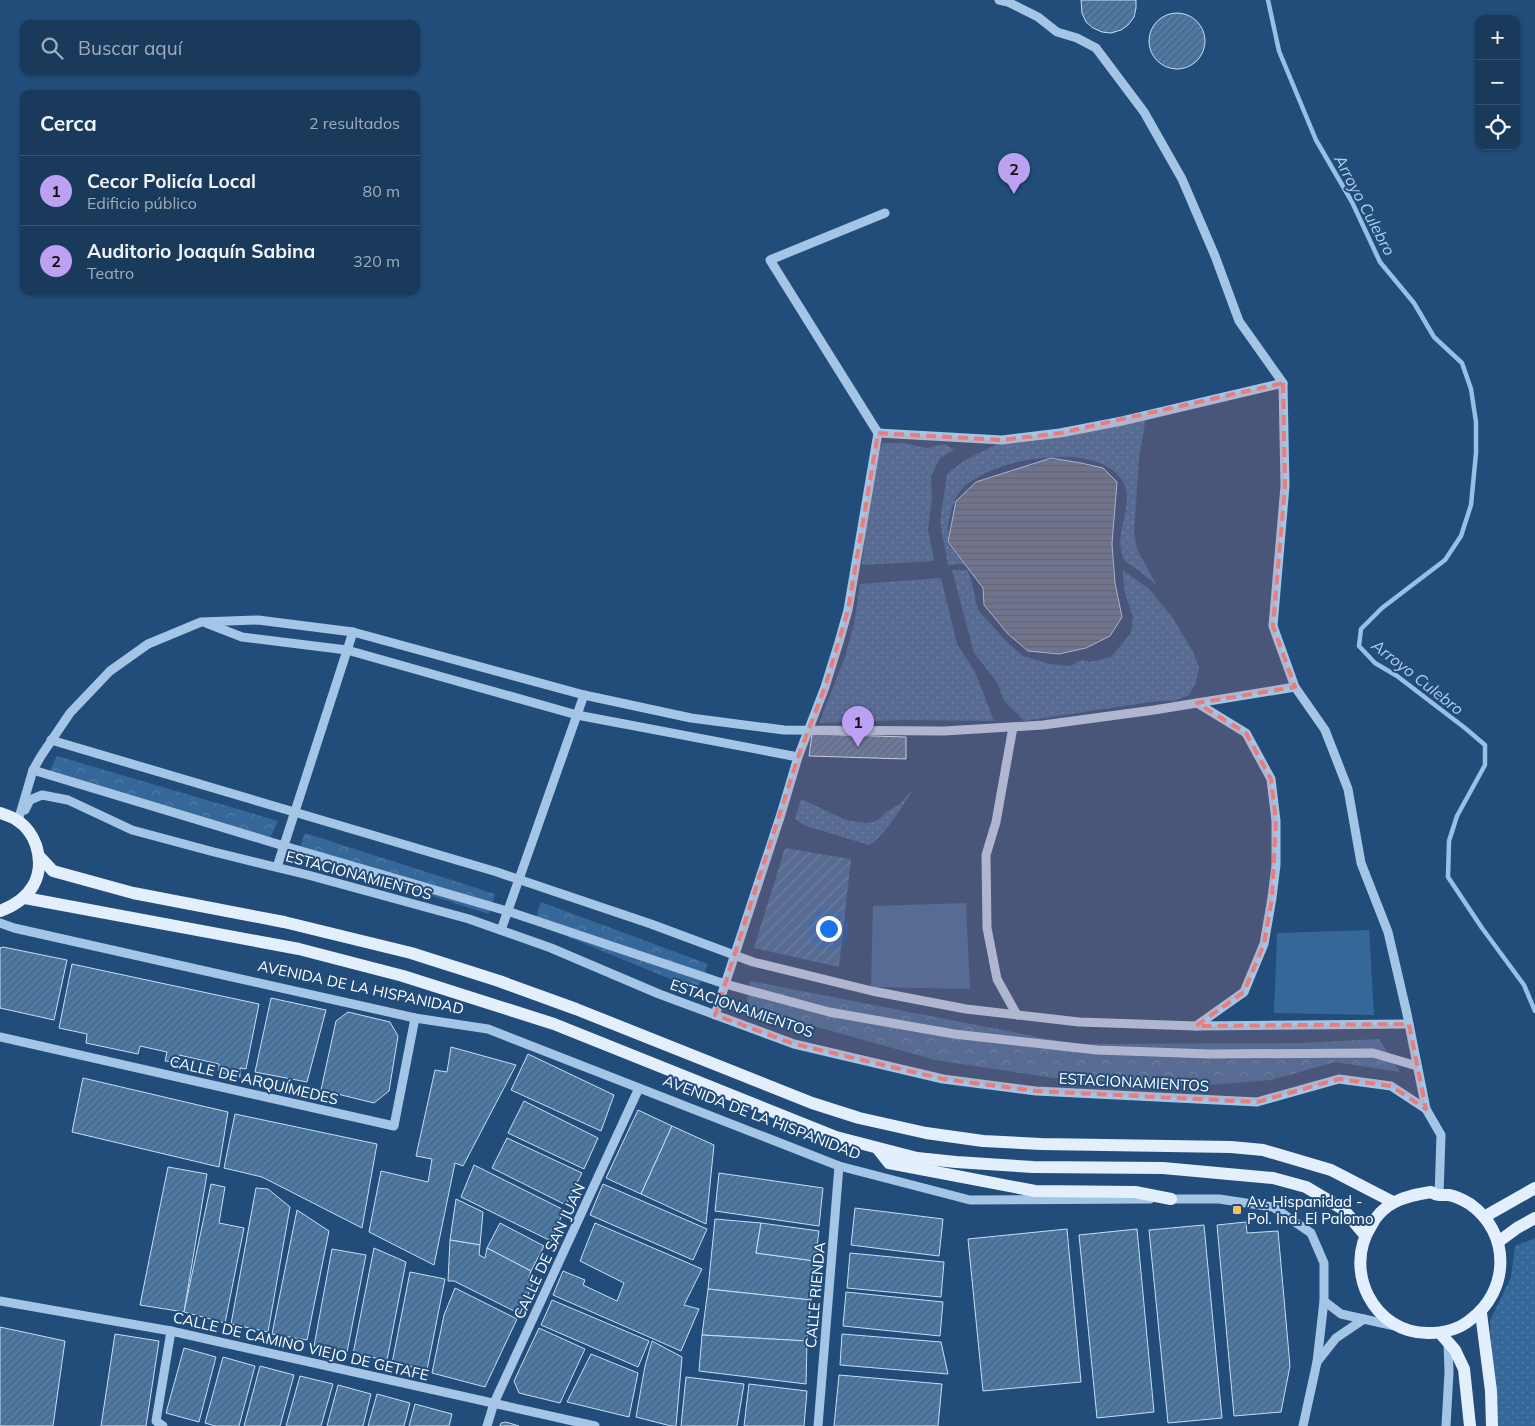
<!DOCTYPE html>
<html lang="es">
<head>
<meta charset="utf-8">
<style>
	body { margin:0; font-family:Mulish,sans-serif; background:#234162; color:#f1f3f6 }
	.controls { position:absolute; right:15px; top:15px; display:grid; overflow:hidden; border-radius:10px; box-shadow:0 1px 4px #0004 }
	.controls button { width:45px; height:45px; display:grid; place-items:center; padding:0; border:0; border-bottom:1px solid #385472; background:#1a3a5c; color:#f1f3f6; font:25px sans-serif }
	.you { position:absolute; left:828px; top:928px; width:18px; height:18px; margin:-12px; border:4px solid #fff; border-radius:50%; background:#1a73e8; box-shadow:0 0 0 8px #1a73e833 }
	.badge { display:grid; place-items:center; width:32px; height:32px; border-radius:50%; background:#bca0f2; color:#111; font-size:16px; font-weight:700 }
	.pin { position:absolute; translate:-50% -41px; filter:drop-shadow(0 1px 2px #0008) }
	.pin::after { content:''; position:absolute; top:26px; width:18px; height:15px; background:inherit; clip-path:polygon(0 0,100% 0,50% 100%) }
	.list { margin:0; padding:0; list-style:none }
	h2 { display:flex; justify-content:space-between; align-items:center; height:65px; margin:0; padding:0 20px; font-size:21px }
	h2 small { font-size:16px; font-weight:400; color:#9fadbb }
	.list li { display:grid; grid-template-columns:32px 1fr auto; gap:15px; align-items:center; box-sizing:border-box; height:70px; padding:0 20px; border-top:1px solid #385472 }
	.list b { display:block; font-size:19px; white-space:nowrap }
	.list p { margin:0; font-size:16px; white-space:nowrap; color:#9fadbb }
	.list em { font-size:16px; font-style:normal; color:#9fadbb }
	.icon { flex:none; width:28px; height:28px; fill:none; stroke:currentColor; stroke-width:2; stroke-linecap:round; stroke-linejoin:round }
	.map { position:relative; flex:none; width:1535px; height:1426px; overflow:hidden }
	.search { position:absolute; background:#1a3a5c; box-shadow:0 1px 4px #0004; left:20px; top:20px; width:400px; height:55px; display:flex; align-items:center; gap:12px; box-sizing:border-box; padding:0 18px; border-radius:10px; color:#9fadbb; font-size:19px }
	.panel { position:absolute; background:#1a3a5c; box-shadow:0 1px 4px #0004; left:20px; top:90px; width:400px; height:205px; border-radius:10px }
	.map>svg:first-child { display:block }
	.grass { fill:url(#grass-dots) }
	.park { fill:url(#park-crowns) }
	.garden { fill:url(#garden-furrows) }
	.pitch { fill:#356798 }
	.water { fill:url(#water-rules); stroke:#98c0e6 }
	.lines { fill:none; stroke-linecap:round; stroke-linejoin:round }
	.stream { stroke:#98c0e6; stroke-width:4.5 }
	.building { fill:url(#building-hatch); stroke:#c7def4 }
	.minor { stroke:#a4c5e5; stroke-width:9 }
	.major { stroke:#e4effd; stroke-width:12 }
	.marked { fill:#e67e7e; fill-opacity:0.2; stroke:#e67e7e; stroke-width:4; stroke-dasharray:10 6; stroke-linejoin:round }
	.poi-dot { fill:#f1c166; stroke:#224d7a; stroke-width:2 }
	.labels { text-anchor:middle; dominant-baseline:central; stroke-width:4; stroke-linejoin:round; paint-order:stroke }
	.street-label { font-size:15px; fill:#fff; stroke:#224d7a }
	.poi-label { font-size:15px; fill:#fff; stroke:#224d7a; text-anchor:start }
	.water-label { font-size:16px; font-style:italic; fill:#afcfed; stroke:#224d7a }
</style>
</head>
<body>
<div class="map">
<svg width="1535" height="1426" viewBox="0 0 1535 1426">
	<defs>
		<pattern id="grass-dots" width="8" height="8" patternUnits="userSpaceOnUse" patternTransform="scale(1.25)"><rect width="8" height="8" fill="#356798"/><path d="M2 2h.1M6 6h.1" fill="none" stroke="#537ea7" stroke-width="1.8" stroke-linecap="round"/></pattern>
		<pattern id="park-crowns" width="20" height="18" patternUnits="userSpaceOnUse" patternTransform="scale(1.25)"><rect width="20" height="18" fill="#356798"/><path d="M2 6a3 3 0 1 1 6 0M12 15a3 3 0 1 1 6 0" fill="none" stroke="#537ea7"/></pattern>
		<pattern id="garden-furrows" width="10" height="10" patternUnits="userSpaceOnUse" patternTransform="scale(1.25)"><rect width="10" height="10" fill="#356798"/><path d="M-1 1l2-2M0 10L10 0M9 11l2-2" fill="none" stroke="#537ea7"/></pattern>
		<pattern id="water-rules" width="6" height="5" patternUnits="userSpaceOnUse" patternTransform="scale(1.25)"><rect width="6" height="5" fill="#527293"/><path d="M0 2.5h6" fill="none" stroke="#4e5b68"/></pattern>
		<pattern id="building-hatch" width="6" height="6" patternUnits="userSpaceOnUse" patternTransform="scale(1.25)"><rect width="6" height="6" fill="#4e7aa6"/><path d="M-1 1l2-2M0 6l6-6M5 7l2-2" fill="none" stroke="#4d6379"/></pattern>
	</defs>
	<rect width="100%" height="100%" fill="#224d7a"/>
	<!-- grass -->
	<g class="grass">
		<path d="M 1146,417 L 1139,458 L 1134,532 L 1137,549 L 1157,586 C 1150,579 1142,573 1134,567 C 1131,565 1126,563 1124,560 C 1124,560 1122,554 1122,553 C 1114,528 1139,500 1119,476 C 1090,441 993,459 964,487 C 952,498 951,514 947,529 L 949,531 L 947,543 L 964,564 L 948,565 L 940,522 L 947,474 L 965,460 L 999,443 Z"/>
		<polygon points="883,443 904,443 927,448 945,444 954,450 940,458 931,476 932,498 928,529 934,561 862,565 873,461"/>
		<polygon points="952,570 967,570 971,579 978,610 1008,643 1023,656 1050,664 1070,666 1081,660 1090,662 1111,657 1131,633 1133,617 1124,590 1123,570 1149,589 1171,615 1193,652 1199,667 1196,683 1189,695 1174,701 1158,701 1024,721 1004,701 997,682 974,653"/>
		<polygon points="941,578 957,644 975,672 994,721 903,720 819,723 845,657 854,624 860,584"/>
		<path d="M 913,789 C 907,800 880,842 869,845 L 806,826 L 795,819 L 801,799 L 846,820 L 865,823 L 873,822 L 879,819 L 886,812 L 901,803 Z"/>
		<polygon points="1535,1238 1535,1426 1493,1426 1490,1321 1511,1277 1515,1246"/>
	</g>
	<!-- park -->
	<g class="park">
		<polygon points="57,756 278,821 268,842 47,776"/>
		<polygon points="305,833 495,894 489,914 298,853"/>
		<polygon points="541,902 708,964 697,990 534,923"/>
		<polygon points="750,981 1074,1044 1302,1043 1379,1039 1400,1072 1335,1062 1271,1080 1198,1086 1061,1079 935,1060 746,1007"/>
	</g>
	<!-- garden -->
	<polygon class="garden" points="785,848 851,859 839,967 754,948"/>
	<!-- pitch -->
	<g class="pitch">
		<polygon points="966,903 970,989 871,987 873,906"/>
		<polygon points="1369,930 1374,1015 1274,1013 1277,933"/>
	</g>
	<!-- water -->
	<polygon class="water" points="1051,458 1081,463 1103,468 1117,482 1112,544 1115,583 1122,617 1110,636 1086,648 1059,654 1028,651 1008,634 984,605 983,588 948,542 956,501 976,482"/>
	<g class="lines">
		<!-- stream -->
		<polyline class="stream" points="1268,0 1279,51 1316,140 1352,202 1380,262 1414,303 1434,337 1462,363 1471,389 1476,422 1476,453 1471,505 1461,536 1445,560 1382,608 1361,629 1359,646 1375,663 1397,676 1465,728 1485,745 1485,765 1457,816 1449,841 1448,877 1482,928 1524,985 1535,1011"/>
	</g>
	<!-- building -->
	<g class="building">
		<polygon points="1081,0 1136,0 1136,8 1134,17 1128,25 1121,30 1111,33 1102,32 1093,28 1086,22 1082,13"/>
		<circle cx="1177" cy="41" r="28"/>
		<polygon points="812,734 906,737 906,759 809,756"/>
		<polygon points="3,947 67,960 54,1020 0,1008 0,948"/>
		<polygon points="72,964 259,1004 246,1069 240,1068 240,1077 219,1072 219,1064 179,1055 178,1062 165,1061 167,1052 140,1046 138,1054 86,1043 87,1034 59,1028"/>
		<polygon points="271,998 326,1010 307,1082 255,1072"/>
		<polygon points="348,1012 390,1022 398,1036 389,1091 374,1103 321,1090 336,1021"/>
		<polygon points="451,1047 516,1065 463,1166 455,1163 434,1265 369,1232 381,1171 428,1182 432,1159 416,1156 435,1070 447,1072"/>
		<polygon points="528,1054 614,1095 601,1131 511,1090"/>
		<polygon points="83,1078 228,1112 219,1167 72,1132"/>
		<polygon points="524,1101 598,1138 584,1169 508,1133"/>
		<polygon points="638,1110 672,1126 641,1194 606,1178"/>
		<polygon points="235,1114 377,1144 362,1228 262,1177 224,1168"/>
		<polygon points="672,1126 714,1145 706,1224 641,1194"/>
		<polygon points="507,1138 582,1173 566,1205 492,1168"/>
		<polygon points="474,1165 564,1210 551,1241 461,1197"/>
		<polygon points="168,1167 207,1174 184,1312 140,1305"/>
		<polygon points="719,1173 823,1188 819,1226 715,1211"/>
		<polygon points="211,1184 225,1187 219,1223 244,1228 225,1323 184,1312"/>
		<polygon points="603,1184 707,1229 693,1260 590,1215"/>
		<polygon points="256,1188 268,1189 290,1207 268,1332 231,1324"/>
		<polygon points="456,1199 483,1212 480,1245 450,1240"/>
		<polygon points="855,1208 943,1219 939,1256 851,1245"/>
		<polygon points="297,1210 329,1231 307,1340 272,1334"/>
		<polygon points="715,1219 761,1223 756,1253 815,1261 811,1300 708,1289"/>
		<polygon points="1246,1222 1247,1233 1278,1231 1290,1366 1281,1412 1234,1416 1217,1225"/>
		<polygon points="500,1223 544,1246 531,1271 487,1248"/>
		<polygon points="595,1223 702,1269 684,1305 699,1309 681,1351 553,1295 563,1271 585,1280 583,1285 617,1301 624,1283 580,1261"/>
		<polygon points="761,1223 819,1231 815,1261 756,1253"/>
		<polygon points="1204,1225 1222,1418 1168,1423 1149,1230"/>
		<polygon points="1067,1229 1081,1382 983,1391 968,1239"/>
		<polygon points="1137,1229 1154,1412 1097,1418 1079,1235"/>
		<polygon points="450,1240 480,1245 479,1255 485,1258 487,1248 531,1271 528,1280 533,1283 520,1314 454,1281 448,1281"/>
		<polygon points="374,1248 406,1262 387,1360 353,1354"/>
		<polygon points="332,1249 366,1255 347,1352 314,1346"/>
		<polygon points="850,1253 944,1262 941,1297 847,1288"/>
		<polygon points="410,1272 445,1279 427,1370 392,1363"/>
		<polygon points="455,1288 517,1319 485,1387 432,1373 444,1315"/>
		<polygon points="708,1289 811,1300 807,1341 702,1335"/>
		<polygon points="846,1292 943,1302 940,1336 843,1326"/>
		<polygon points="552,1300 649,1341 638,1367 541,1325"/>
		<polygon points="0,1327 65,1341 53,1426 0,1426"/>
		<polygon points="539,1328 585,1349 560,1403 519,1393 514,1381"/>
		<polygon points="115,1334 159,1341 146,1426 101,1426"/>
		<polygon points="842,1334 941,1342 948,1374 840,1365"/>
		<polygon points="702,1335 807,1341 806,1384 699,1371"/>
		<polygon points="652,1341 682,1357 676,1426 671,1426 636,1417 645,1366"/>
		<polygon points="184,1348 216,1357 199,1422 166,1413"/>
		<polygon points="591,1354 638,1373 629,1417 567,1402"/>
		<polygon points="223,1357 255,1366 239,1426 215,1426 205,1423"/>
		<polygon points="260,1366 294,1375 280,1426 244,1426"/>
		<polygon points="839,1375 942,1384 938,1426 834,1426"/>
		<polygon points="300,1376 333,1384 321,1426 286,1426"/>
		<polygon points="686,1377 744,1384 737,1426 681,1426"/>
		<polygon points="749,1384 807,1391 804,1426 744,1426"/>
		<polygon points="338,1385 371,1394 363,1426 327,1426"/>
		<polygon points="377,1394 410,1403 404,1426 368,1426"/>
		<polygon points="415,1404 452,1414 449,1426 409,1426"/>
		<polygon points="506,1422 519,1426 500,1426 501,1423"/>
	</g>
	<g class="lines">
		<!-- minor -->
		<g class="minor">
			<polyline points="999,0 1008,2 1038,17 1057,32 1077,38 1096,48 1144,112 1182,179 1215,256 1239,321 1283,383 1285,486 1273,626 1295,687"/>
			<polyline points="878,433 1002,440 1060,433 1122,421 1283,383"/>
			<polyline points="206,623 242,637 347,650 577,715 798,757"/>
			<polyline points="1013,727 996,822 986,855 987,928 997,979 1017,1015"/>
			<polyline points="51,740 497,872 651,924 753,962 872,991 966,1009 1079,1022 1196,1026 1409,1024"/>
			<polyline points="33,770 284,846 507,911 725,984 829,1012 954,1034 1097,1050 1210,1054 1373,1053 1417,1066"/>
			<polyline points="25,810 30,800 42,795 68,800 132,830 214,852 308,875 469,919 551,948 659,994 794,1044 943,1079 1036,1091 1257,1102 1339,1079 1391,1086 1426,1109 1441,1135 1439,1196"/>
			<polyline points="18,821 33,770 41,756 70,713 110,671 148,644 201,622 258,620 353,632 584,695 691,718 784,730 944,731 1043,725 1154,710 1295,687 1325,730 1348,789 1361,863 1388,932 1407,1014 1426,1109"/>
			<polyline points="277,867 353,632"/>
			<polyline points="0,923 14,928 415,1018 488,1029 839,1166 970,1200 1150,1199"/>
			<polyline points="501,930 584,695"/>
			<polyline points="715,1015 781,814 798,757 825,687 839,642 848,610 878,433 770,260 885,213"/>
			<polyline points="1196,1026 1244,992 1264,944 1272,898 1276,865 1276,821 1271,779 1246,733 1197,703"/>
			<polyline points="0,1037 394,1126 415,1018"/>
			<polyline points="1165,1199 1219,1199 1273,1207 1311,1233 1324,1263 1324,1301 1317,1362 1303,1426"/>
			<polyline points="0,1301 171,1331 595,1426"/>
			<polyline points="1324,1301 1341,1314 1395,1326"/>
			<polyline points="1317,1362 1336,1338 1364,1319"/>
			<polyline points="163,1426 156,1421 171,1331"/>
			<polyline points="487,1426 494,1403 639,1088"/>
			<polyline points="818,1426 839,1166"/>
			<polyline points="1446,1426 1449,1372 1448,1342"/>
		</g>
		<!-- major -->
		<g class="major">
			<path d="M 0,813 C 6,815 13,817 18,821 C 26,826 33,836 36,845 C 46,877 30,900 0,911"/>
			<polyline points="39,856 53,871 133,893 284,922 411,953 499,981 576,1009 812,1103 859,1118 926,1133 983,1141 1041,1144 1231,1147 1263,1150 1331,1170 1393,1202"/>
			<polyline points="25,898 299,949 403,976 554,1024 836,1137 917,1158 956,1162 1033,1167 1163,1168 1273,1178 1306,1187 1343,1209 1365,1235"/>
			<polyline points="878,1149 889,1163 1035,1191 1135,1192 1171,1199"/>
			<path d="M 1431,1192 C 1438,1196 1441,1195 1449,1195 C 1455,1196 1465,1201 1470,1204 C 1511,1233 1510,1291 1470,1320 C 1458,1330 1443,1333 1428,1333 C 1373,1333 1343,1270 1371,1226 C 1376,1216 1385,1207 1395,1202 C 1406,1196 1418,1194 1431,1192 Z"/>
			<polyline points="1484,1217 1535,1188"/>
			<polyline points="1498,1242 1517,1228 1535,1218"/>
			<polyline points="1481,1313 1491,1391 1492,1426"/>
			<polyline points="1440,1333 1455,1350 1464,1369 1470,1426"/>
		</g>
	</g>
	<!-- marked area -->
	<path class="marked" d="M 1283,383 L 1285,486 L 1273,626 L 1295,687 L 1197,703 L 1246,733 L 1271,779 L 1276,821 L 1272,898 L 1264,944 L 1244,992 L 1196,1026 L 1409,1024 L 1426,1109 L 1391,1086 L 1339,1079 L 1257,1102 L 1036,1091 L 943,1079 L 794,1044 L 715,1015 L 798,757 L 825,687 L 848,610 L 878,433 L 1002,440 L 1060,433 Z"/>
	<!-- markers -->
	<rect class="poi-dot" x="1232" y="1205" width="10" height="10" rx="2.5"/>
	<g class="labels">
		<!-- street labels -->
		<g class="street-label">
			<text transform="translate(359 875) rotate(15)">ESTACIONAMIENTOS</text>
			<text transform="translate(361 987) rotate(12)">AVENIDA DE LA HISPANIDAD</text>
			<text transform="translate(742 1008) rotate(19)">ESTACIONAMIENTOS</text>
			<text transform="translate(254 1080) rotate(13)">CALLE DE ARQUÍMEDES</text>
			<text transform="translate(1134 1082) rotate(3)">ESTACIONAMIENTOS</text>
			<text transform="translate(762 1117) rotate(21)">AVENIDA DE LA HISPANIDAD</text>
			<text transform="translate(549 1251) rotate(-65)">CALLE DE SAN JUAN</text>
			<text transform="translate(815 1295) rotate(-85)">CALLE RIENDA</text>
			<text transform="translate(301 1346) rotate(13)">CALLE DE CAMINO VIEJO DE GETAFE</text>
		</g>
		<!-- poi labels -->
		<g class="poi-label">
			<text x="1247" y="1201">Av. Hispanidad -<tspan x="1247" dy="17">Pol. Ind. El Palomo</tspan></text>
		</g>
		<!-- water labels -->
		<g class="water-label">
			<text transform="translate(1365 205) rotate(62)">Arroyo Culebro</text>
			<text transform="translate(1418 677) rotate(38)">Arroyo Culebro</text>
		</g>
	</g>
</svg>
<div class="controls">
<button>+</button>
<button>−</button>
<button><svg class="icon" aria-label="locate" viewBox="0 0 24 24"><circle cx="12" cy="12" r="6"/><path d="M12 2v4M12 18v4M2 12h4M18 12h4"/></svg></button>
</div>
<div class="you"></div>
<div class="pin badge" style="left:858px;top:747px">1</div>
<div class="pin badge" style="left:1014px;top:194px">2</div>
<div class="search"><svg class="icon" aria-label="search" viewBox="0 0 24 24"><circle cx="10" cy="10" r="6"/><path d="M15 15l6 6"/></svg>Buscar aquí</div>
<section class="panel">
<h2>Cerca<small>2 resultados</small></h2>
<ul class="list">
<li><span class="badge">1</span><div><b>Cecor Policía Local</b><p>Edificio público</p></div><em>80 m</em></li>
<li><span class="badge">2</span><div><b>Auditorio Joaquín Sabina</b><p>Teatro</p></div><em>320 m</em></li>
</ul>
</section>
</div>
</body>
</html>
